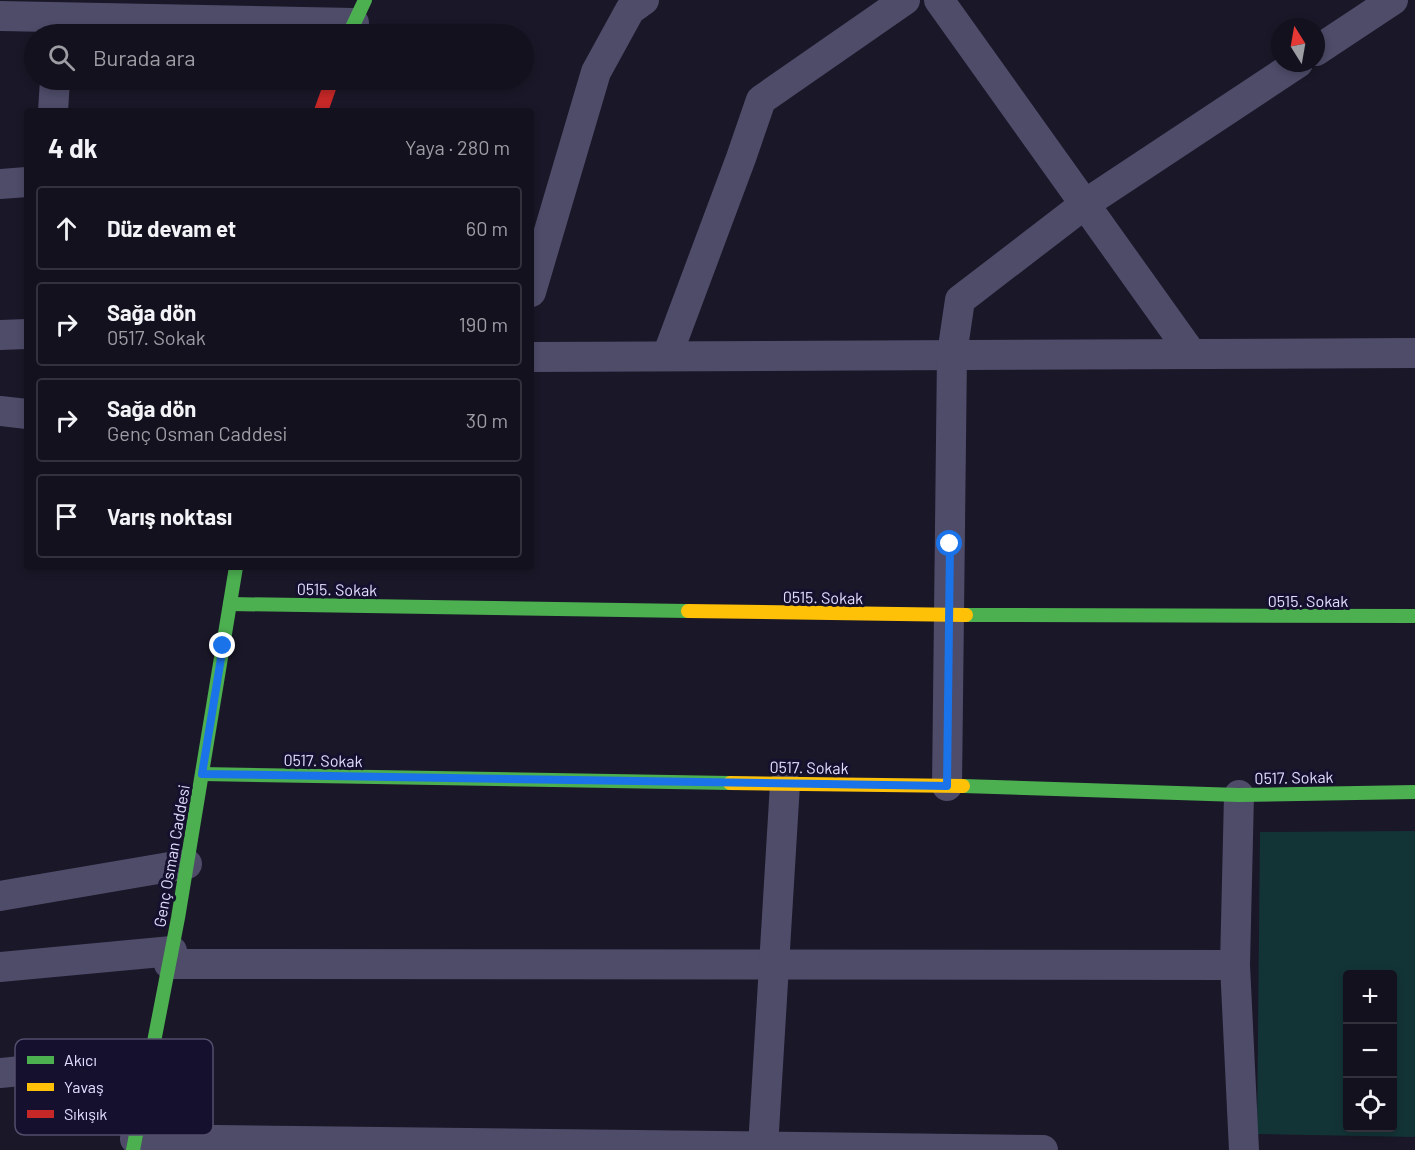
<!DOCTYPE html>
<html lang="tr">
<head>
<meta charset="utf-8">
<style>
	body { margin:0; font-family:Barlow,sans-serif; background:#1d1a27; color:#f1f3f6 }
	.controls { position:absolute; right:18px; bottom:18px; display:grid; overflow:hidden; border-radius:6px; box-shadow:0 3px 9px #0003 }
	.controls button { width:54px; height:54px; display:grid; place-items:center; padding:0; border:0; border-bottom:2px solid #33313c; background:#14111e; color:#f1f3f6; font:30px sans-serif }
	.compass { position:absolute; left:1271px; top:18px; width:54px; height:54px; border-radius:50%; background:#14111e; box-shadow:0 3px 9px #0003; rotate:349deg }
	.stop { position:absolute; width:18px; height:18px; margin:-14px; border:4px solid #1a73e8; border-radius:50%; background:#fff }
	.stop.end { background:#1a73e8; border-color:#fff; box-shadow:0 2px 6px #0008 }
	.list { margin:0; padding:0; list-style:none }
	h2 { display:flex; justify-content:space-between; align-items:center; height:78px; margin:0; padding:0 24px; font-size:26px }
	h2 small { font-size:20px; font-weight:400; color:#9d9da4 }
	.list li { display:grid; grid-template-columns:39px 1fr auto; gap:18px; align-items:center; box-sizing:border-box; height:84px; margin:0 12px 12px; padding:0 12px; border:2px solid #33313c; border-radius:6px }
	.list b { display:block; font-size:22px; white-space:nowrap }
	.list p { margin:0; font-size:20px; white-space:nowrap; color:#9d9da4 }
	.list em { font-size:20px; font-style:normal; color:#9d9da4 }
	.icon { flex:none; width:33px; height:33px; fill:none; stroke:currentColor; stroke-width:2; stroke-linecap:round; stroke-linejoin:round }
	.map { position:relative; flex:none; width:1415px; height:1150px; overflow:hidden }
	.search { position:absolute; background:#14111e; box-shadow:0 3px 9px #0003; left:24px; top:24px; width:510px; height:66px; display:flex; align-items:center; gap:15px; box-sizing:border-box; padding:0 21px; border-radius:33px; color:#9d9da4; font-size:22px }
	.panel { position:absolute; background:#14111e; box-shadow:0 3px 9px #0003; left:24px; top:108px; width:510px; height:462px; border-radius:6px }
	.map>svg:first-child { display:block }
	.green { fill:#133437; fill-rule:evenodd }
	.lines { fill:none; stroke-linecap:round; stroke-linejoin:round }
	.street { stroke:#4e4c69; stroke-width:30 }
	.fast { stroke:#4caf50; stroke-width:14 }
	.slow { stroke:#ffc107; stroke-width:14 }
	.jam { stroke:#c62828; stroke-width:14 }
	.route { stroke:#1a73e8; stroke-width:8 }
	.labels { text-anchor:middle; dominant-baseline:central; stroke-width:6; stroke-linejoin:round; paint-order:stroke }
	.street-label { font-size:16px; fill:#e3deff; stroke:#16102f }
	.key { fill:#16102f; stroke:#544e6d; stroke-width:1.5 }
	.key-label { font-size:16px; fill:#e3deff }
</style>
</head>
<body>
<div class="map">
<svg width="1415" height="1150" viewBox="0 0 1415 1150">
	<rect width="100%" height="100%" fill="#1a1728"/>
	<!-- green -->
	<path class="green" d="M 1415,831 L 1415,1137 L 1257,1134 L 1260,832 ZM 1348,974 L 1392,974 L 1392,1128 L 1348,1128 Z"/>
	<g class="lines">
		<!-- street -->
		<g class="street">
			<polyline points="939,0 1191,353"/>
			<polyline points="0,16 354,23"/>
			<polyline points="1316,51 1393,0"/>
			<polyline points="53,111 55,80"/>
			<polyline points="0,184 27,182"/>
			<polyline points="531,292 596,72 630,10 644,0"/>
			<polyline points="0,335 27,334"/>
			<polyline points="667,356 741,158 761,100 905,0"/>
			<polyline points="531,357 1415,353"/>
			<polyline points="0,411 27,414"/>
			<polyline points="947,786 952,354 960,300 1085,204 1298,63"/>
			<polyline points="1239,795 1235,965 1244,1150"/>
			<polyline points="0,896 187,864"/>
			<polyline points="169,964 1235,965"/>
			<polyline points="0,967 172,951"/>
			<polyline points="0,1073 151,1058"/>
			<polyline points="135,1139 1043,1150"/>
			<polyline points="763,1147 785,784"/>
		</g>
		<!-- fast -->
		<g class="fast">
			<polyline points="349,34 365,0"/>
			<polyline points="230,604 688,611"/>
			<polyline points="966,615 1415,616"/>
			<polyline points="202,774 730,783"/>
			<polyline points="963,786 1239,795 1415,792"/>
			<polyline points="133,1150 178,918 236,567"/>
		</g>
		<!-- slow -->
		<g class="slow">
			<polyline points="688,611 966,615"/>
			<polyline points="730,783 963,786"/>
		</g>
		<!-- jam -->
		<polyline class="jam" points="321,111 332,80"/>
	</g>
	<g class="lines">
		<!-- route -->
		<polyline class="route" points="223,646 202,774 947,786 950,544"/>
	</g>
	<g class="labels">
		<!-- street labels -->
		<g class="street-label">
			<text transform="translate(337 589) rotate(1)">0515. Sokak</text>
			<text transform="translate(823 597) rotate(1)">0515. Sokak</text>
			<text x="1308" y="600">0515. Sokak</text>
			<text transform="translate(323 760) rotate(1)">0517. Sokak</text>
			<text transform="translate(809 767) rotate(1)">0517. Sokak</text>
			<text transform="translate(1294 777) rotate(-1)">0517. Sokak</text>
			<text transform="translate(171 856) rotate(-80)">Genç Osman Caddesi</text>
		</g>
	</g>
	<!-- legend -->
	<rect x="15" y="1039" width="198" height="96" rx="9" class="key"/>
	<rect x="27" y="1056" width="27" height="8" fill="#4caf50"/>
	<rect x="27" y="1083" width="27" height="8" fill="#ffc107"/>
	<rect x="27" y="1110" width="27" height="8" fill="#c62828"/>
	<g class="key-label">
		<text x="64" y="1066">Akıcı</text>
		<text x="64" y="1093">Yavaş</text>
		<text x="64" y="1120">Sıkışık</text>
	</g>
</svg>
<div class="controls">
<button>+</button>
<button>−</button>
<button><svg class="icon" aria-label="locate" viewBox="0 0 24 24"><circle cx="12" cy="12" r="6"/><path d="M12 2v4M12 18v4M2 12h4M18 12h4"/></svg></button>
</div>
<svg class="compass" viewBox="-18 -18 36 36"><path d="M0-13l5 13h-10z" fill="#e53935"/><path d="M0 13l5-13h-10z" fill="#9d9da4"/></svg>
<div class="stop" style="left:950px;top:544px"></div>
<div class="stop end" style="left:223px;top:646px"></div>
<div class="search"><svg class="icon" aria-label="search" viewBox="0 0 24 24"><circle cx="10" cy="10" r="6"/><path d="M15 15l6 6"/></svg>Burada ara</div>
<section class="panel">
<h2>4 dk<small>Yaya · 280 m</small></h2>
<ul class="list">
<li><svg class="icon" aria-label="ahead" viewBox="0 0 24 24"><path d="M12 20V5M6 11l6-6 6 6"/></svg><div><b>Düz devam et</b></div><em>60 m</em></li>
<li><svg class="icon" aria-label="right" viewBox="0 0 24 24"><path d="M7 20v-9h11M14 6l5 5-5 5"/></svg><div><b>Sağa dön</b><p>0517. Sokak</p></div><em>190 m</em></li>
<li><svg class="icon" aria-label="right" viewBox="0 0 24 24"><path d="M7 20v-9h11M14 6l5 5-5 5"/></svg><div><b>Sağa dön</b><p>Genç Osman Caddesi</p></div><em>30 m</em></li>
<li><svg class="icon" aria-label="arrive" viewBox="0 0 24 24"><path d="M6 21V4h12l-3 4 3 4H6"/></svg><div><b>Varış noktası</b></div></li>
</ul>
</section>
</div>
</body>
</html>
